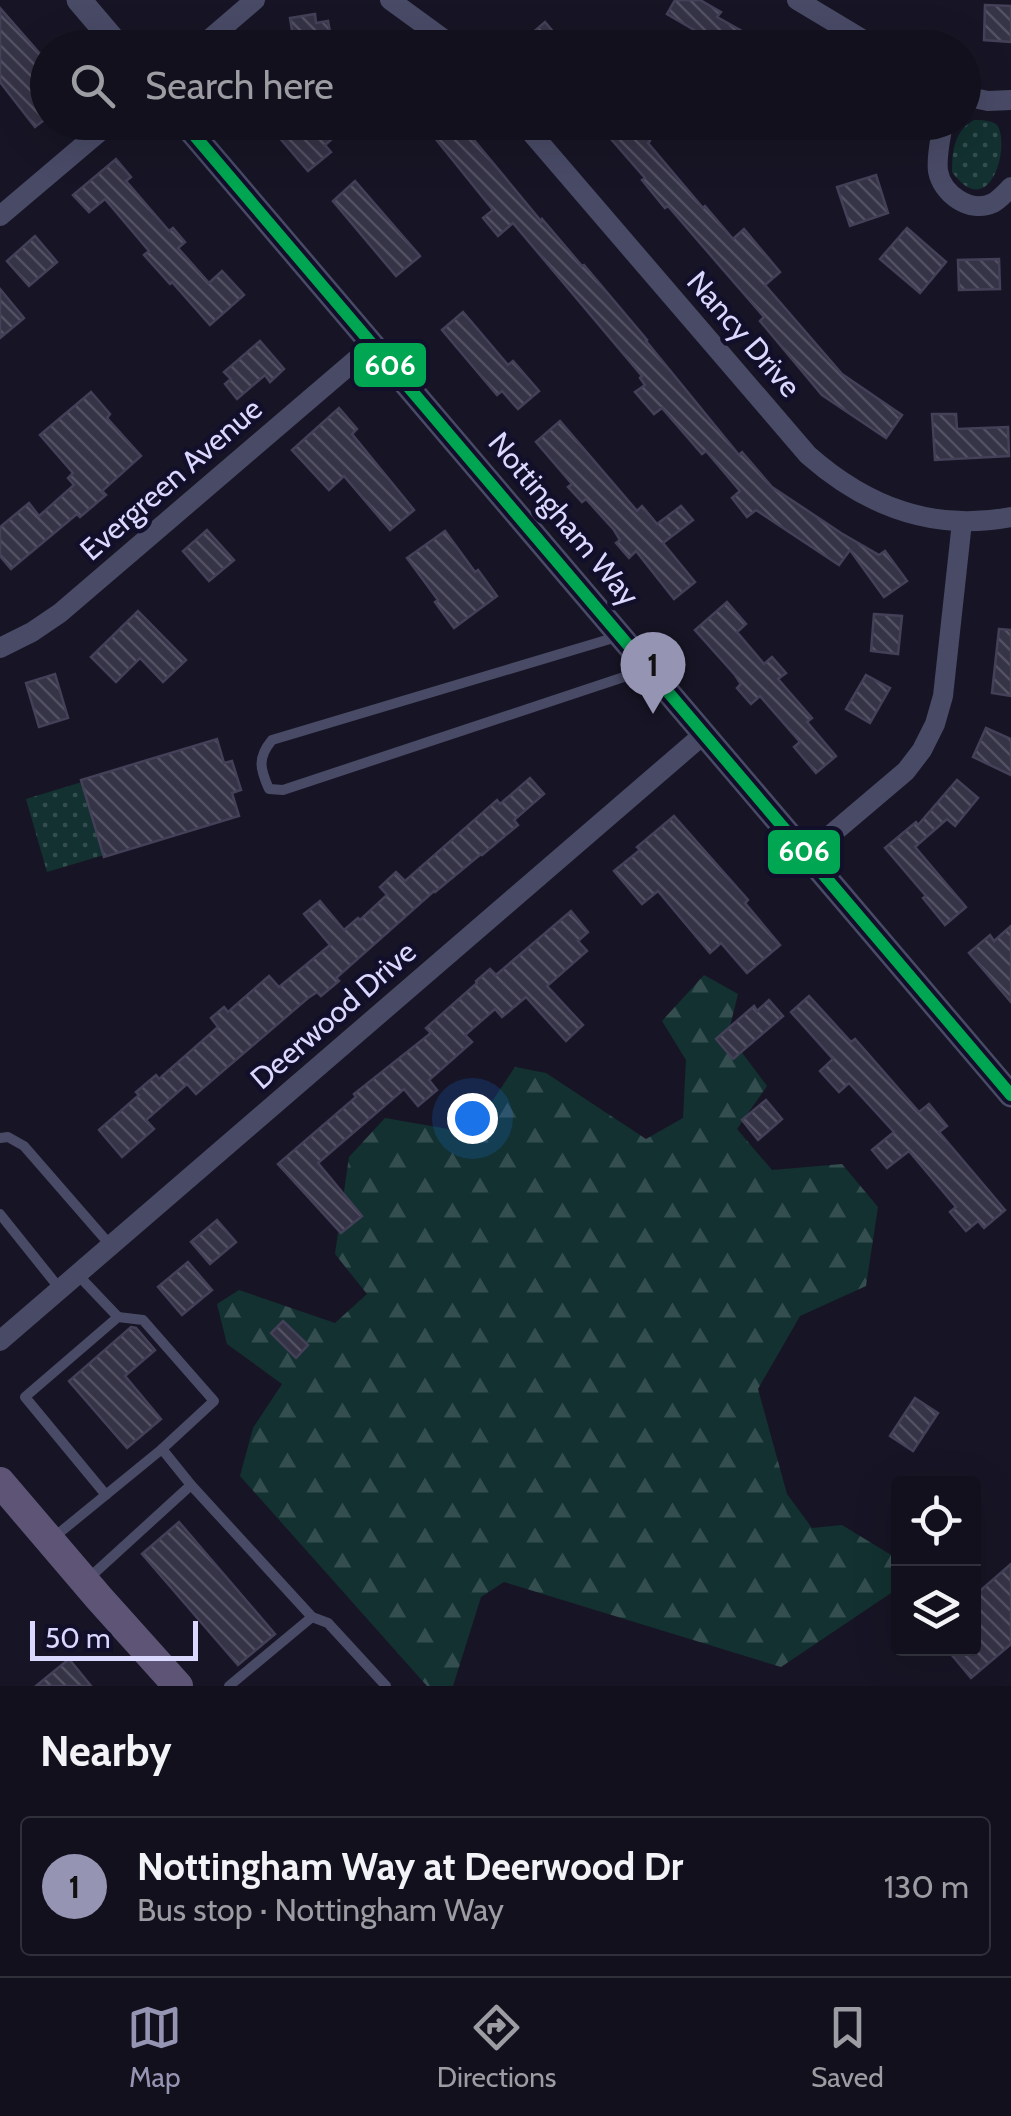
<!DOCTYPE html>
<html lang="en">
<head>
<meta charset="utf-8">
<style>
	body { margin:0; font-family:Cabin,sans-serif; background:#1e1e29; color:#f1f3f6 }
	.controls { position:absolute; right:30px; bottom:30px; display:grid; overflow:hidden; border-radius:10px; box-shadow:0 10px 40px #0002 }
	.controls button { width:90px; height:90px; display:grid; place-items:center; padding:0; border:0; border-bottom:2px solid #30303b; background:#11101c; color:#f1f3f6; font:50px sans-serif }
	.scale { position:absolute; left:30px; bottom:25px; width:168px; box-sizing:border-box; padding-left:10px; border:5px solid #dbd8ff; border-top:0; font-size:28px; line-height:35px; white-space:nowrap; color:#dbd8ff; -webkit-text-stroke:8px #120f2b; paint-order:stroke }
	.you { position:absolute; left:472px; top:1118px; width:35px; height:35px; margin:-25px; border:8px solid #fff; border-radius:50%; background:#1a73e8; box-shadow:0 0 0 15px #1a73e833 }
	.badge { display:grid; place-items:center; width:65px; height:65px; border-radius:50%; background:#9694b3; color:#111; font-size:32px; font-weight:700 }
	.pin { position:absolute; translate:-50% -82px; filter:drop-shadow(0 2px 5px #0008) }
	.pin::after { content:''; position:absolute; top:52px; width:35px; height:30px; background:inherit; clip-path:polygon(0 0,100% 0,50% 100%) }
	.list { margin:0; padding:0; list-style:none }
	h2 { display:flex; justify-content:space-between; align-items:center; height:130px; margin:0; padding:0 40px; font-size:42px }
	h2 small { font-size:32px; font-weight:400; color:#9c9da3 }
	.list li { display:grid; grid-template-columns:65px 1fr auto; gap:30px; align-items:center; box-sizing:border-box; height:140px; margin:0 20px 20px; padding:0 20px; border:2px solid #30303b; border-radius:10px }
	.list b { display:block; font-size:38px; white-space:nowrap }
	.list p { margin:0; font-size:32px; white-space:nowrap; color:#9c9da3 }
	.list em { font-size:32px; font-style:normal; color:#9c9da3 }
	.icon { flex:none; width:55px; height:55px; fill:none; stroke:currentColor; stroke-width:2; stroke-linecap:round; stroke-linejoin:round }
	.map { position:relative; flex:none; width:1011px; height:1686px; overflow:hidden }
	.search { position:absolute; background:#11101c; box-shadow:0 10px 40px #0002; left:30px; right:30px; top:30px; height:110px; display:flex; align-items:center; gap:25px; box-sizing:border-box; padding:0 35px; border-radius:55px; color:#9c9da3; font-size:38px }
	.sheet { height:290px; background:#11101c }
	nav { display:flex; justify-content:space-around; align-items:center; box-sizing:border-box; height:140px; border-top:2px solid #30303b; background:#11101c; font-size:28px; color:#9c9da3 }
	nav a { display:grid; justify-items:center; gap:5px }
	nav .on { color:#9694b3 }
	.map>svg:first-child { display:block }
	.green { fill:url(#green-dots) }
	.forest { fill:url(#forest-firs) }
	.building { fill:url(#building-back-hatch); stroke:#434058; stroke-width:2.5 }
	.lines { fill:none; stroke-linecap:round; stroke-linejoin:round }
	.service { stroke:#494a66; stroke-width:10 }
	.minor { stroke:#494a66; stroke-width:20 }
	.tertiary { stroke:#494a66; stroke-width:25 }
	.primary { stroke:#5e5576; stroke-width:30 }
	.bus-1-casing { stroke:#120f2b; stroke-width:20 }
	.bus-1 { stroke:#00a651; stroke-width:12 }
	.labels { text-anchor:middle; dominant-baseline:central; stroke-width:9; stroke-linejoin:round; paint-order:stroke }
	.street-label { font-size:30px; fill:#dbd8ff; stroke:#120f2b }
	.line-badge { stroke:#120f2b; stroke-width:4 }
	.badge-label { font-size:28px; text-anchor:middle; font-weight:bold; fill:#fff }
</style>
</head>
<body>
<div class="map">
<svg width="1011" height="1686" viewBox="0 0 1011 1686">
	<defs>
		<pattern id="green-dots" width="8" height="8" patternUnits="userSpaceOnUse" patternTransform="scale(2.5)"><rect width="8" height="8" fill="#123130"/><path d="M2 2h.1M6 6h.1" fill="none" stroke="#344e4f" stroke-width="1.8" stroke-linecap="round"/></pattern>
		<pattern id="forest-firs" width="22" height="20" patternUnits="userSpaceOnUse" patternTransform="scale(2.5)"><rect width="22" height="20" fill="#123130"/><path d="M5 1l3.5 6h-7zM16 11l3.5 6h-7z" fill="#344e4f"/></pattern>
		<pattern id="building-back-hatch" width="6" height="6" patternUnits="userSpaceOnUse" patternTransform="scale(2.5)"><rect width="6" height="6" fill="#353346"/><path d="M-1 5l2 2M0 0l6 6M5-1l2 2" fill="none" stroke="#525062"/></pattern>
	</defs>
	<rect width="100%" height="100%" fill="#171525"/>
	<!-- green -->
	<g class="green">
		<path d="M 974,120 C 982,120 991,120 997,125 C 1011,145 990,224 952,172 C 952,151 954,131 974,120 Z"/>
		<polygon points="82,782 104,855 47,872 26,799"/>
	</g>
	<!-- forest -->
	<polygon class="forest" points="704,975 738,994 728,1034 767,1086 737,1129 772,1170 842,1164 878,1207 866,1286 800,1316 758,1389 787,1494 812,1528 842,1525 891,1555 894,1591 781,1667 504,1582 481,1597 453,1686 427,1686 240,1476 253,1428 282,1384 227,1344 217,1304 239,1290 335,1323 367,1294 335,1254 349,1157 385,1118 471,1133 515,1067 546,1073 646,1139 683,1118 686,1060 662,1021"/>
	<!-- building -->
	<g class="building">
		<polygon points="675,0 700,0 721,12 717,17 772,48 725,48 667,14"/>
		<polygon points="985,5 1011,6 1011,42 984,40"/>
		<polygon points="0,8 48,63 48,117 35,127 0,82"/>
		<polygon points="315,14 316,23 328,21 333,48 295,48 290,18"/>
		<polygon points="545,22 567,48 515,48"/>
		<polygon points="266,122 317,122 332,139 325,145 331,152 308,171"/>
		<polygon points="422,122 459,122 541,221 542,219 582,266 584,265 647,340 646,341 739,455 742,452 772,487 841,533 879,555 885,551 907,581 884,597 850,550 839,565 756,510 747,517 732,498 740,491 706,451 702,454 662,408 654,414 635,392 645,385 640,378 642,376 513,223 498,236 483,218 493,210"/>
		<polygon points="616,122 634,122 650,141 648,143 703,208 705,206 733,239 744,229 780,272 765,285 842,374 902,415 886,438 822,395 760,321 764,317 668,206 665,208 642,180 645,178 605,132"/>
		<polygon points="116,159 131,177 126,181 169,231 173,228 185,242 178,248 209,283 222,271 244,295 210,325 172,282 170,284 144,255 149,251 105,199 89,212 73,195"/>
		<polygon points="876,175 888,213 850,226 837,187"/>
		<polygon points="355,181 420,256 396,276 333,201"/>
		<polygon points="907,228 946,262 920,293 880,259"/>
		<polygon points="35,236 57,262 29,286 7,261"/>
		<polygon points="999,259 1000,289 959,290 958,260"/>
		<polygon points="0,289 24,318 0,338"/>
		<polygon points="463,312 508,365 513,361 539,391 518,409 502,391 497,395 442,330"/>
		<polygon points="260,341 284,369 270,382 265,375 237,399 225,384 231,379 224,372"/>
		<polygon points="91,392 110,414 107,418 141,456 102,491 106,495 80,517 77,514 11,569 0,556 0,527 29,503 39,516 74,485 68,478 73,473 40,435"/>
		<polygon points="339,408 357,429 352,434 414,510 390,530 344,476 329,490 292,450"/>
		<polygon points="932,414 956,414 957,429 1008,427 1009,456 935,460"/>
		<polygon points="560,421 637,511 642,506 657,524 681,506 693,520 663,543 695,582 674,599 636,551 629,558 616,543 620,540 614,530 586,499 582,502 568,487 572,484 536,442"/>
		<polygon points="207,530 234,560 209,581 183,551"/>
		<polygon points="445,531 475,572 478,570 497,596 454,628 435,602 438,600 407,558"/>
		<polygon points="727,602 746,624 737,632 764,664 772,657 786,673 778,679 812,718 807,722 836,756 816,773 794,747 800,742 760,696 751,704 737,688 741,684 735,675 695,630"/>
		<polygon points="138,611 186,660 163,682 140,658 116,682 91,657"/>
		<polygon points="874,614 902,616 898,654 871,651"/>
		<polygon points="999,629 1011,630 1011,696 992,693"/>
		<polygon points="55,674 68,718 39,727 26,683"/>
		<polygon points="866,675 890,688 870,723 846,709"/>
		<polygon points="986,728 1011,739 1011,775 973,757"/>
		<polygon points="217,739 224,763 232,761 241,790 232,793 239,816 104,857 81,780"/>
		<polygon points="530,778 544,794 514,820 518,825 482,855 481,854 435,892 434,891 336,978 339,981 321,996 317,992 308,998 196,1094 187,1084 146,1120 154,1129 122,1157 99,1130 139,1095 136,1092 156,1075 159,1079 218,1027 211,1018 224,1007 228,1012 269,976 279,987 330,945 304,914 320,901 344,930 358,918 360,920 387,895 380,887 396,872 405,881 497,800 500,804"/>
		<polygon points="957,780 978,798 955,826 947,819 915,847 966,907 945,925 923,898 926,896 885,848 916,822 918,825"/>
		<polygon points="674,816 748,900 745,903 780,945 747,973 721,943 710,953 658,891 642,904 614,871 640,850 637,847"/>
		<polygon points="571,911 588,932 578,941 587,951 547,986 583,1025 566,1041 526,997 502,1017 495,1009 465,1035 472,1042 429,1080 437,1090 418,1106 404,1089 318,1163 362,1216 341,1233 278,1164 356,1097 354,1094 431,1033 426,1028 477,983 476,981 490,969 496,975"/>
		<polygon points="1011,926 1011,1002 969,953 990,935 994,941"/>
		<polygon points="809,996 851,1042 855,1039 919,1112 929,1104 947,1126 939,1132 1005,1210 984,1228 978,1221 966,1231 950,1212 956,1207 909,1151 887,1168 872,1150 894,1132 849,1083 839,1092 820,1071 833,1059 791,1012"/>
		<polygon points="769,1000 783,1016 733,1059 716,1039 754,1006 757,1011"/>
		<polygon points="766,1100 782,1119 758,1140 742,1120"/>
		<polygon points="217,1220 236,1242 210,1264 191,1242"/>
		<polygon points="188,1262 212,1290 182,1315 158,1287"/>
		<polygon points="283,1321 308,1345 296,1358 271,1333"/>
		<polygon points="131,1327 136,1328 155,1350 125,1376 161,1419 127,1448 69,1381"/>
		<polygon points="915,1398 938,1413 913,1451 890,1436"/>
		<polygon points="179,1522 275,1634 238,1665 142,1554"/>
		<polygon points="1011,1564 1011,1644 971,1678 946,1648 974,1648 974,1596"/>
		<polygon points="69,1659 91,1686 36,1686"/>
	</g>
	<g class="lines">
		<!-- service -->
		<g class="service">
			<path d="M 620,636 L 272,740 C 257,758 260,769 269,789 L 283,790 L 645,670"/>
			<polyline points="0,1138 8,1137 24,1146 111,1246"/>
			<polyline points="0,1214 60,1289"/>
			<polyline points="78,1275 118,1317 25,1397 106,1495"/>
			<polyline points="118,1317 143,1320 214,1401 162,1449"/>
			<polyline points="53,1538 162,1449 191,1485 312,1617 328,1623 386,1686"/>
			<polyline points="89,1578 191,1485"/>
			<polyline points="229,1686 312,1617"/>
		</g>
		<!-- minor -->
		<g class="minor">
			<polyline points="390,0 456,48"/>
			<polyline points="797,0 877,48"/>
			<polyline points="199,48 255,0"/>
			<polyline points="964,96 988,101 1011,100"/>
			<path d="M 522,122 L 808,455 C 867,507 933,532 1011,517"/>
			<path d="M 943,122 C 941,138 936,156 938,171 C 942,194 970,214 993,203 C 1000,199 1006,192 1011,187"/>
			<polyline points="0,216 111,122"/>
			<polyline points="0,648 32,632 60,613 373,345"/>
			<polyline points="807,855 906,771 922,750 935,724 943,696 962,522"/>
			<polyline points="0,1341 704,734"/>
		</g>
		<!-- tertiary -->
		<g class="tertiary">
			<polyline points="79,0 120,48"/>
			<polyline points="183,122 1011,1095"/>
		</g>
		<!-- primary -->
		<polyline class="primary" points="0,1482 99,1598 178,1686"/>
		<defs>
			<polyline id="bus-1" points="183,122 1011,1095"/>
		</defs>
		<!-- bus-1 casing -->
		<use href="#bus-1" class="bus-1-casing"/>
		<!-- bus-1 -->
		<use href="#bus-1" class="bus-1"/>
	</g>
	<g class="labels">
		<!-- street labels -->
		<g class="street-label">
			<text transform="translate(744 334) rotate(49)">Nancy Drive</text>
			<text transform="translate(171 479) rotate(-41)">Evergreen Avenue</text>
			<text transform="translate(564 519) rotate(50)">Nottingham Way</text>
			<text transform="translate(333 1015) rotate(-41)">Deerwood Drive</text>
		</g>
	</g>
	<g class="line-badge">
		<rect x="352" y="341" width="76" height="48" rx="10" fill="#00a651"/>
		<rect x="766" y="828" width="76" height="48" rx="10" fill="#00a651"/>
	</g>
	<g class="badge-label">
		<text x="390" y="375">606</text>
		<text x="804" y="861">606</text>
	</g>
</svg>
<div class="controls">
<button><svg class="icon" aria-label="locate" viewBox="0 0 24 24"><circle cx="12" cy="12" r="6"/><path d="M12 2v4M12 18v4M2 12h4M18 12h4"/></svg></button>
<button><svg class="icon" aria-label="layers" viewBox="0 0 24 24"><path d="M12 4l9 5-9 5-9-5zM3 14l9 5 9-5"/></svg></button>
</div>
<div class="scale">50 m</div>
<div class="you"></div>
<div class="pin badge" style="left:653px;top:714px">1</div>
<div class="search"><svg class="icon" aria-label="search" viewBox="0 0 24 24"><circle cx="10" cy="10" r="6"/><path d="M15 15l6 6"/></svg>Search here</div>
</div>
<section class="sheet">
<h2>Nearby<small></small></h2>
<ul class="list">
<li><span class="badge">1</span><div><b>Nottingham Way at Deerwood Dr</b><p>Bus stop · Nottingham Way</p></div><em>130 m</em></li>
</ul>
</section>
<nav>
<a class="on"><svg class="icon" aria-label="map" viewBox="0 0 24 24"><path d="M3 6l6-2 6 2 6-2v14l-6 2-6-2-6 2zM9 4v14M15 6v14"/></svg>Map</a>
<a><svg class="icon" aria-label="directions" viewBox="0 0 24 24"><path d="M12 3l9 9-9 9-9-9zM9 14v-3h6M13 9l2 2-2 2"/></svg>Directions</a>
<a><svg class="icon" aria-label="saved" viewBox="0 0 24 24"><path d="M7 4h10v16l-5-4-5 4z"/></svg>Saved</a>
</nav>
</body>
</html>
